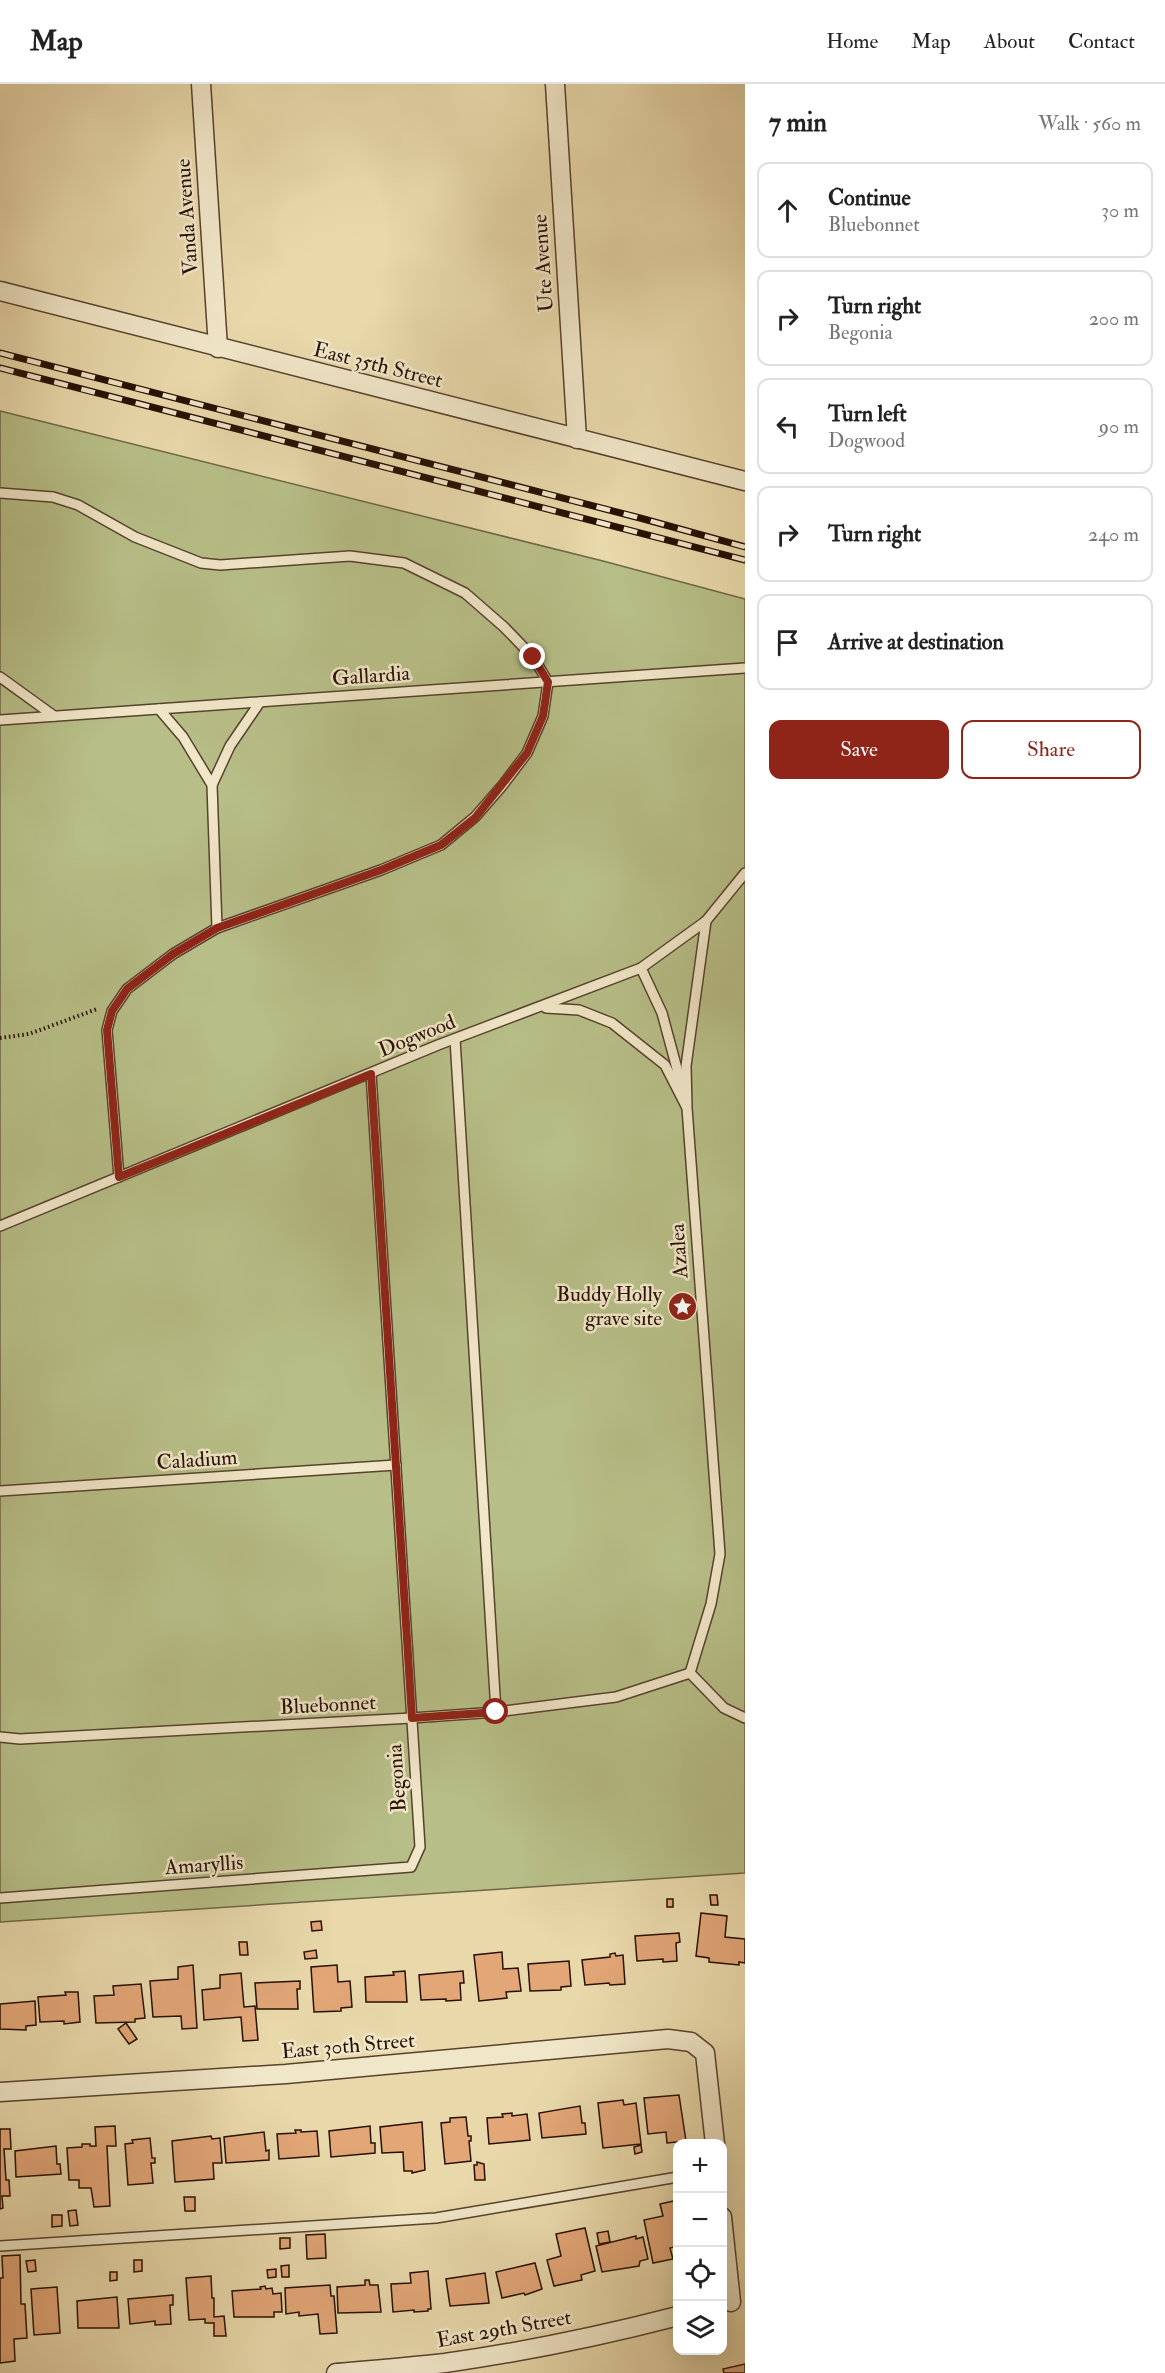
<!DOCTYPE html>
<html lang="en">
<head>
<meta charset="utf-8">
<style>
	body { margin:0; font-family:"IM FELL Double Pica",serif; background:#f6f6f6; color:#222 }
	.controls { position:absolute; right:18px; bottom:18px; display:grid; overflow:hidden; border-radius:12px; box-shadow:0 6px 24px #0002 }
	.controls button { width:54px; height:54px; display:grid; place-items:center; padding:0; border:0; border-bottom:2px solid #e0e0e0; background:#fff; color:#222; font:30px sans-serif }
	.stop { position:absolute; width:18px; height:18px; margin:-14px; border:4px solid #8f2418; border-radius:50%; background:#fff }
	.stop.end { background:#8f2418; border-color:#fff; box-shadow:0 2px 6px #0008 }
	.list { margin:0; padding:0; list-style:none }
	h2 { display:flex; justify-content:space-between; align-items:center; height:78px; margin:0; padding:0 24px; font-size:26px }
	h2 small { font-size:20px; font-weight:400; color:#767676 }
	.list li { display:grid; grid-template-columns:39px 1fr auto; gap:18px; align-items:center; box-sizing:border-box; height:96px; margin:0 12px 12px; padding:0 12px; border:2px solid #e0e0e0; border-radius:12px }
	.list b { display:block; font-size:22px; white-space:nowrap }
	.list p { margin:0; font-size:20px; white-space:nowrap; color:#767676 }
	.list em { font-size:20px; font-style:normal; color:#767676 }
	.actions { display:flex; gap:12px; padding:18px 24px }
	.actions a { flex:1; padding:14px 0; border:2px solid #8f2418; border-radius:12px; text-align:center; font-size:21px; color:#8f2418 }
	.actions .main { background:#8f2418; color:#fff }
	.icon { flex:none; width:33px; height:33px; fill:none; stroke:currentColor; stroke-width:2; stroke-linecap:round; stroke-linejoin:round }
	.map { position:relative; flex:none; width:745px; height:2289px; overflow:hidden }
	header { display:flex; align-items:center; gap:36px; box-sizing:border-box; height:84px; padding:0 30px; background:#fff; border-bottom:2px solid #e0e0e0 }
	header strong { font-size:28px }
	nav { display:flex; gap:33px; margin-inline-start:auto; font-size:21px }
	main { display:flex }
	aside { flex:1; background:#fff }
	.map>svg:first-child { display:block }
	.green { fill:#b7be87; stroke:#6f6745; stroke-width:1.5 }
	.building { fill:#e2a677; stroke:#271003; stroke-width:1.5 }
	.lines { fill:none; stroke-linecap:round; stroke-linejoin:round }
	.lane-casing { stroke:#57422d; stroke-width:12 }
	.street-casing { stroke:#57422d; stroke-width:21 }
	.path { stroke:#271003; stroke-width:4; stroke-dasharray:1.5 3; stroke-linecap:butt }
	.lane { stroke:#f0e6c8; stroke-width:9 }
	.street { stroke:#f0e6c8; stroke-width:18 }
	.rail-casing { stroke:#271003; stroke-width:7 }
	.rail { stroke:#f0e6c8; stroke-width:4.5; stroke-dasharray:14; stroke-linecap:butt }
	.route { stroke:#8f2418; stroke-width:8 }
	.labels { text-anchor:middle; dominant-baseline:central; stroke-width:5; stroke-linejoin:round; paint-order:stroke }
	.street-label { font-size:21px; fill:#271003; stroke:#f0e6c8 }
	.poi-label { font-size:21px; fill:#271003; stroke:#f0e6c8; text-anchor:end }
</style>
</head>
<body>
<header>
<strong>Map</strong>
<nav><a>Home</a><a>Map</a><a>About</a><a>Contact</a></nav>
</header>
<main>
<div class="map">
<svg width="745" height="2289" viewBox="0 0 745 2289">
	<rect width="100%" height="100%" fill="#e8d8aa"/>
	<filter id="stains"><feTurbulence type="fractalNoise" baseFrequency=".00333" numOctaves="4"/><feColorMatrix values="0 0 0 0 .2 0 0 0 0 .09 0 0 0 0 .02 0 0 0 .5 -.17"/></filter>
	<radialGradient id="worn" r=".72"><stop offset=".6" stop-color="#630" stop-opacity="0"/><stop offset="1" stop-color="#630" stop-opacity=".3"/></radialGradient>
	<!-- green -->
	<polygon class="green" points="0,327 603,477 745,515 745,1789 0,1838"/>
	<!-- building -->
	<g class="building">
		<polygon points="710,1811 717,1811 718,1821 711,1821"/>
		<rect x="667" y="1815" width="6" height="8"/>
		<polygon points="701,1829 727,1832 725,1853 745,1855 745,1879 739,1878 739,1881 709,1878 709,1874 696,1872"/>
		<polygon points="321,1837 322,1846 312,1847 311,1838"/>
		<polygon points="679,1849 680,1858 676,1859 677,1877 663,1878 663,1875 637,1877 635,1852"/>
		<polygon points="239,1858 247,1858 248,1871 240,1871"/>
		<polygon points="316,1866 317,1874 305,1875 304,1868"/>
		<polygon points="502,1868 503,1885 518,1884 521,1907 506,1908 507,1914 479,1917 474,1871"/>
		<polygon points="615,1869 616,1872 623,1871 625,1900 610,1901 609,1899 585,1901 582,1876 610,1873 610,1870"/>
		<polygon points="569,1877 571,1902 561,1903 561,1906 530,1907 528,1880"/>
		<polygon points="193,1881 197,1944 182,1945 181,1932 153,1933 150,1897 178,1895 178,1883"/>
		<polygon points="337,1881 338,1898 350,1897 352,1923 341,1924 341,1927 314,1928 311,1883"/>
		<polygon points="405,1887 407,1918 366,1918 365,1893 394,1891 393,1888"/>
		<polygon points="463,1887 464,1899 460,1899 461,1916 446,1917 446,1915 421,1916 419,1891"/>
		<polygon points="241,1889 244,1923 255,1922 258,1956 243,1957 241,1933 204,1936 202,1906 220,1904 220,1891"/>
		<polygon points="300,1897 300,1905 297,1905 298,1925 257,1925 255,1899"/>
		<polygon points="141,1900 145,1934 135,1935 135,1938 96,1939 94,1912 114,1911 113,1902"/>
		<polygon points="65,1908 78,1908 80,1938 64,1940 64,1937 40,1938 38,1913 66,1911"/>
		<polygon points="35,1917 36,1941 26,1942 26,1946 0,1945 0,1920"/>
		<polygon points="126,1939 137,1955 129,1960 118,1945"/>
		<polygon points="679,2011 686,2057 667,2059 666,2048 648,2050 644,2014"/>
		<polygon points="623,2016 624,2021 636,2019 641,2060 603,2064 598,2019"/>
		<polygon points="580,2022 582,2039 585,2039 586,2050 542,2054 539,2029"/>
		<polygon points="512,2029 512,2032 527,2030 530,2056 489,2060 487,2034 503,2033 502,2030"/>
		<polygon points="466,2033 468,2052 471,2052 471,2057 469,2057 471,2077 445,2080 441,2039 450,2038 450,2034"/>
		<polygon points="422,2038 425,2086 412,2089 412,2087 404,2087 403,2068 382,2069 380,2043"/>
		<polygon points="115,2042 116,2062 107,2062 110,2122 94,2123 91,2104 79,2104 79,2096 69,2096 67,2064 82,2063 82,2060 90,2060 90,2062 96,2062 95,2043"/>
		<polygon points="370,2042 371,2059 375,2059 375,2069 331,2073 329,2047"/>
		<polygon points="0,2045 10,2045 11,2065 4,2065 6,2096 9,2096 10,2112 2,2112 3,2124 0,2125"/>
		<polygon points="295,2046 301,2046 301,2048 317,2047 319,2072 279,2075 277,2050 296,2049"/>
		<polygon points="264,2048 266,2067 269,2066 269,2076 226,2079 224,2053"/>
		<polygon points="211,2052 212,2055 220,2054 222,2079 213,2079 214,2095 175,2098 172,2057"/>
		<polygon points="150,2054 152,2074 155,2074 155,2079 151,2079 153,2099 128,2101 125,2060 133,2059 132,2056"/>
		<polygon points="641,2061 642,2068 635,2070 634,2063"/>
		<polygon points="56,2062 57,2080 60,2080 61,2090 16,2093 15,2067"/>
		<polygon points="477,2078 484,2080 485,2096 475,2096 474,2081 477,2081"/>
		<polygon points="184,2113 195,2113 195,2127 185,2127"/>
		<polygon points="678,2116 678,2162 670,2164 673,2175 653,2179 644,2136 663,2132 660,2120"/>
		<polygon points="76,2126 78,2141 70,2142 68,2127"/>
		<polygon points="52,2131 62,2131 62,2142 52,2143"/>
		<polygon points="585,2144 595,2187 581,2191 582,2196 554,2202 547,2176 561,2172 556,2150"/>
		<polygon points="608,2147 610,2158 599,2160 597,2149"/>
		<polygon points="325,2150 326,2174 307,2175 306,2151"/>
		<polygon points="636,2152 636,2155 643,2153 648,2175 640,2177 639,2182 602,2188 596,2162"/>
		<polygon points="280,2154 290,2154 290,2164 280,2165"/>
		<polygon points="20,2171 21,2220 25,2220 27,2254 14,2255 15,2277 0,2279 0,2194 3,2194 2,2172"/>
		<polygon points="35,2176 36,2187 28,2188 26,2177"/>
		<polygon points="134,2176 142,2176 142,2187 134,2188"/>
		<polygon points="535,2179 542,2205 525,2211 524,2209 502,2214 496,2188"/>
		<polygon points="289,2181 289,2193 282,2193 281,2182"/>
		<polygon points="276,2185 276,2193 268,2194 267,2186"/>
		<polygon points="428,2187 431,2225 428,2225 428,2227 414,2228 414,2226 393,2228 391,2200 411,2199 410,2189"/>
		<polygon points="110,2188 117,2188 117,2196 110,2197"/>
		<polygon points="485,2189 489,2219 450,2222 446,2195"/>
		<polygon points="211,2192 212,2214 214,2214 214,2233 224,2232 226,2252 214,2252 214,2239 205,2239 205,2235 189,2236 186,2194"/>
		<polygon points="365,2196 369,2196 370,2201 378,2201 381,2228 338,2229 337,2203 365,2201"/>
		<polygon points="330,2201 331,2212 334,2212 337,2249 320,2250 318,2230 299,2232 299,2228 286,2230 285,2204"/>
		<polygon points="265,2202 266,2205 272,2204 273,2210 281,2209 282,2228 274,2228 274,2233 234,2233 232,2207 261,2205 260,2203"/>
		<polygon points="57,2203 60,2249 34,2251 31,2205"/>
		<polygon points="173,2211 173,2221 170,2221 171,2240 155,2241 155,2237 130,2240 128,2215"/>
		<polygon points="117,2213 119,2244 78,2244 77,2217"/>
		<polygon points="745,2280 745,2289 724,2289 723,2285"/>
	</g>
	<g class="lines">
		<defs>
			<g id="lane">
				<polyline points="0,409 53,413 78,421 135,453 201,479 220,481 350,472 404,479 465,509 504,543 533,573 548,598 543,632 527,669 502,702 475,733 441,761 381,786 217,844 173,870 127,905 112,927 107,946 119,1093"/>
				<polyline points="0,593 54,632"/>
				<polyline points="159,625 183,653 212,701 217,844"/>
				<polyline points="0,636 745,584"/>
				<polyline points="212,701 230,662 260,618"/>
				<polyline points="641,884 662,929 683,1007"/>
				<polyline points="546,924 579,926 612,939 665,981 686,1022"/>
				<polyline points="455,955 496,1628"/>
				<polyline points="0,1142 438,961 641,884 706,837"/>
				<polyline points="0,1407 396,1381"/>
				<polyline points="690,1589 711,1520 720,1470 687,1024 686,982 706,837 745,789"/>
				<polyline points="0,1653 20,1655 412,1634 496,1628 616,1613 690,1589 724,1624 745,1634"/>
				<polyline points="0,1814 411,1783 420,1763 371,990"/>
				<polyline points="0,2162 436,2134 678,2093"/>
			</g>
			<g id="street">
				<polyline points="201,0 218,264"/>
				<polyline points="555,0 577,355"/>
				<polyline points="0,207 745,397"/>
				<polyline points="0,2008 286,1990 668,1955 691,1958 705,1969 715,2060"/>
				<polyline points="722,2133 731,2218"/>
				<path d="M 336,2289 C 372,2286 409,2283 445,2279 C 523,2268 601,2252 678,2232"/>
			</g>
		</defs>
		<!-- lane casing -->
		<use href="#lane" class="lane-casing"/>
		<!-- street casing -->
		<use href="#street" class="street-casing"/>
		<!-- path -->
		<polyline class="path" points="0,954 29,950 97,925"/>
		<!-- lane -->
		<use href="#lane" class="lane"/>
		<!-- street -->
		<use href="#street" class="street"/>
		<defs>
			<g id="rail">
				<polyline points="0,269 640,434 745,463"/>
				<polyline points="0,284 745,476"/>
			</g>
		</defs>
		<!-- rail casing -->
		<use href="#rail" class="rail-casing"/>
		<!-- rail -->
		<use href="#rail" class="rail"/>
	</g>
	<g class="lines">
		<!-- route -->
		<polyline class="route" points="496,1628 412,1634 371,990 119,1093 107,946 112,927 127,905 173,870 217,844 381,786 441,761 475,734 527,669 543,632 548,598 533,573"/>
	</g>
	<!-- icons -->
	<defs>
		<symbol id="sight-disc" viewBox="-11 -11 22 22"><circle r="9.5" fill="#8f2418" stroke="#f0e6c8"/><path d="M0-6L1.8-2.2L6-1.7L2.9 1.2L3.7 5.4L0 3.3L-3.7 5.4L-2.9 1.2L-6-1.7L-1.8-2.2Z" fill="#fff"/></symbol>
	</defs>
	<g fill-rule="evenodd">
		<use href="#sight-disc" x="666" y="1206" width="33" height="33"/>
	</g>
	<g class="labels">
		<!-- street labels -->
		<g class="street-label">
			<text transform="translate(187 133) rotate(-94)">Vanda Avenue</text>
			<text transform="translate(543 179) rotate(-94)">Ute Avenue</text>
			<text transform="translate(378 281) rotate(14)">East 35th Street</text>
			<text transform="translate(371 592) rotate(-4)">Gallardia</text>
			<text transform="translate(417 952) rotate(-22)">Dogwood</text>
			<text transform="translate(679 1167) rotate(-94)">Azalea</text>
			<text transform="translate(197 1376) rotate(-4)">Caladium</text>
			<text transform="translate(328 1621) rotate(-3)">Bluebonnet</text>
			<text transform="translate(397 1694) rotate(-94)">Begonia</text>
			<text transform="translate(204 1781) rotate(-4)">Amaryllis</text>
			<text transform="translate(348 1962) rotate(-5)">East 30th Street</text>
			<text transform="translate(504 2245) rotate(-10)">East 29th Street</text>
		</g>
		<!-- poi labels -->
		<g class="poi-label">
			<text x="662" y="1210">Buddy Holly<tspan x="662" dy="24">grave site</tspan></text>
		</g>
	</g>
	<rect width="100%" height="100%" filter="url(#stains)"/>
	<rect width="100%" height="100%" fill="url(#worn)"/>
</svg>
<div class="controls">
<button>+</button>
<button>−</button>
<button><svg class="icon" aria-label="locate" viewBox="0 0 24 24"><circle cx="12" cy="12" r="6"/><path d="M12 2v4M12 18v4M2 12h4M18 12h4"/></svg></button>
<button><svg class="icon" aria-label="layers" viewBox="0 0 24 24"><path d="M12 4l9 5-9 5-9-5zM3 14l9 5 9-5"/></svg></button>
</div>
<div class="stop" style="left:496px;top:1628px"></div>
<div class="stop end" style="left:533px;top:573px"></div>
</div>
<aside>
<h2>7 min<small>Walk · 560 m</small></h2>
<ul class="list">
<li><svg class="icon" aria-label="ahead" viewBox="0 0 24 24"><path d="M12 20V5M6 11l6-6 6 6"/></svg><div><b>Continue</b><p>Bluebonnet</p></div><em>30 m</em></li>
<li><svg class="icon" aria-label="right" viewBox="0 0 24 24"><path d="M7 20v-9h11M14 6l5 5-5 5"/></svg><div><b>Turn right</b><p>Begonia</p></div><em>200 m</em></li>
<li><svg class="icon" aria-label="left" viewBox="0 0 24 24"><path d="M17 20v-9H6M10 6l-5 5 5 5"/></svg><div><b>Turn left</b><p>Dogwood</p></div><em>90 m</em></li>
<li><svg class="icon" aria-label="right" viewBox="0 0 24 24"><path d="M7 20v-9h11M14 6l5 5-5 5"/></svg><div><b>Turn right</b></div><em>240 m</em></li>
<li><svg class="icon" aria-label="arrive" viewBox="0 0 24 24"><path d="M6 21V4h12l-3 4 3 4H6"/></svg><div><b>Arrive at destination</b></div></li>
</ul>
<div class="actions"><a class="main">Save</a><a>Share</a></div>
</aside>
</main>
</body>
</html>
